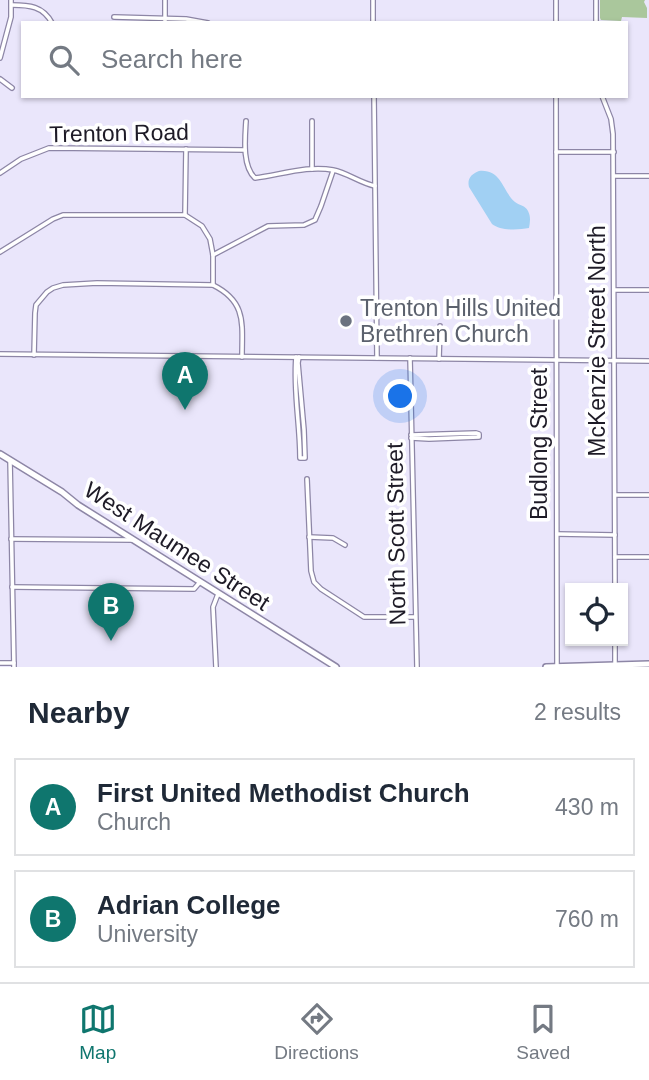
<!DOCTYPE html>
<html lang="en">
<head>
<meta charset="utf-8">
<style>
	body { margin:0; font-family:Helvetica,sans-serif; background:#f6f6f7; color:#1f2937 }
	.controls { position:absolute; right:21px; bottom:21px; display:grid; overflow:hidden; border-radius:0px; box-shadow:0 2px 5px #0004 }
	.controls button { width:63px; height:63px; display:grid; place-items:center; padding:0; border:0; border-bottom:2px solid #e0e1e3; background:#fff; color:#1f2937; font:35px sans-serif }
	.you { position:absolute; left:401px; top:397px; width:24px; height:24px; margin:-18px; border:5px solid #fff; border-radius:50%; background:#1a73e8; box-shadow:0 0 0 10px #1a73e833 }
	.badge { display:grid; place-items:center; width:46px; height:46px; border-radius:50%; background:#0f766e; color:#fff; font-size:23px; font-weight:700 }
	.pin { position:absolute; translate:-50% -58px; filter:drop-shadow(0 2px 4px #0008) }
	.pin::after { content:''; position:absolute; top:37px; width:24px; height:21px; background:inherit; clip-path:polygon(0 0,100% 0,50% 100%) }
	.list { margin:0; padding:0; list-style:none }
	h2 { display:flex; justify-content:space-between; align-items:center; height:91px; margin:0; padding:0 28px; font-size:30px }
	h2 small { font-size:23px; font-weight:400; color:#747a83 }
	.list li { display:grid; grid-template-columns:46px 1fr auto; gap:21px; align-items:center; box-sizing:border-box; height:98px; margin:0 14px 14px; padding:0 14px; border:2px solid #e0e1e3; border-radius:0px }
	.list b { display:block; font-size:26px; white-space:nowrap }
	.list p { margin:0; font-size:23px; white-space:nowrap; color:#747a83 }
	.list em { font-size:23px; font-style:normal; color:#747a83 }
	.icon { flex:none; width:38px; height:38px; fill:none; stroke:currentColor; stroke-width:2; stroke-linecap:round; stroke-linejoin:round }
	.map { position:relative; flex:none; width:649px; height:667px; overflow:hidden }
	.search { position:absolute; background:#fff; box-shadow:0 2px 5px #0004; left:21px; right:21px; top:21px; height:77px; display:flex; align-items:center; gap:18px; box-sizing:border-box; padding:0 24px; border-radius:0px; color:#747a83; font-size:26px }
	.sheet { height:315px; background:#fff }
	nav { display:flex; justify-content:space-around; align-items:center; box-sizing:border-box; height:98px; border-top:2px solid #e0e1e3; background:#fff; font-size:19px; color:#747a83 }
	nav a { display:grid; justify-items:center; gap:4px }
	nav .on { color:#0f766e }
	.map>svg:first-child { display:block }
	.green { fill:#aac79c }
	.water { fill:#a1d0f3 }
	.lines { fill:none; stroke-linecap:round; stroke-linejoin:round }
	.minor-casing { stroke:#8d86a6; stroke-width:6 }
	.major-casing { stroke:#8d86a6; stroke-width:8 }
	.minor { stroke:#fff; stroke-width:3.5 }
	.major { stroke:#fff; stroke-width:5 }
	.worship-dot { fill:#6b7280; stroke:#fff; stroke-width:2.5 }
	.labels { text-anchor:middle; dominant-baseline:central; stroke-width:7; stroke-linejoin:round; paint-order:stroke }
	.street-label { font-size:23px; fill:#1e1b27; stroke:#fff }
	.worship-label { font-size:23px; fill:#5b616d; stroke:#fff; text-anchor:start }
</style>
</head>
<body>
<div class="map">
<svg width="649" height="667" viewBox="0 0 649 667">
	<rect width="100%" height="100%" fill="#eae6fb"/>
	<!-- green -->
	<polygon class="green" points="600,0 645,0 644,2 647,8 647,18 622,17 621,21 601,20 600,18"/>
	<!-- water -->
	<path class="water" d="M 479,171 C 502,169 502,191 515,202 C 520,206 525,205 528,211 C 531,217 530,222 529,228 C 518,230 501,231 492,224 L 469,187 C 467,179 471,174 479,171 Z"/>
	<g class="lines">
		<defs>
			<g id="minor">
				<polyline points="596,0 596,23"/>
				<path d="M 12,5 C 29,5 43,6 52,23"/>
				<polyline points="114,17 186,19 208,23"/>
				<polyline points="165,23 165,0"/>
				<polyline points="373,23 373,0"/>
				<polyline points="556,23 556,0"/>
				<polyline points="0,58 11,17 11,0"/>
				<polyline points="0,79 12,88"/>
				<polyline points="374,96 377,358"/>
				<polyline points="556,96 557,666"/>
				<polyline points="602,96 611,119 613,134 615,588"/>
				<path d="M 246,121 C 245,138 242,166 255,178 C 280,175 308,165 333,170 C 348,173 360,183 375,186"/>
				<polyline points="556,152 614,152"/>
				<polyline points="312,169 312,121"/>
				<polyline points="0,173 21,159 49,148 245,150"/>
				<polyline points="614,176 649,176"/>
				<polyline points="185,215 186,149"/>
				<polyline points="0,252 53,219 63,215 185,215 202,226 210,239 213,255 213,285"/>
				<polyline points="213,255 268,226 304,225 315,220 321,206 333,171"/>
				<polyline points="615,290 649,290"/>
				<polyline points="0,354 649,361"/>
				<path d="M 34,355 L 35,313 L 36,305 L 47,292 L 53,288 L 63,285 L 97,283 L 213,285 C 247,302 242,324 242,357"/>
				<path d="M 296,357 C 293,391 300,424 300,458 L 305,458 L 304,430 L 298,363 L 299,357"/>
				<polyline points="410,358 417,667"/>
				<polyline points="439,359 440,326"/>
				<polyline points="411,435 476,433 479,434 479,437 429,439 411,438"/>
				<polyline points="10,460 14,667"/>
				<polyline points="307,479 311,571 314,582 321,589 364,617 415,617"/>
				<polyline points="615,495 649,495"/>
				<polyline points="557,534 615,535"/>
				<polyline points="309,537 333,538 345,545"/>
				<polyline points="11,539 132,540"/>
				<polyline points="615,557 649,557"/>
				<polyline points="12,587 194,589 200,582"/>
				<polyline points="615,641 615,667"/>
				<polyline points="0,663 14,663"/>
				<polyline points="216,667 213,607 218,594"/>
			</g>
			<g id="major">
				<polyline points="0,454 62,492 78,505 336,667"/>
				<polyline points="546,667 649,664"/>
			</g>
		</defs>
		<!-- minor casing -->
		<use href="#minor" class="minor-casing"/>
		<!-- major casing -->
		<use href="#major" class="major-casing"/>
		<!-- minor -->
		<use href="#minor" class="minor"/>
		<!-- major -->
		<use href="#major" class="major"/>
	</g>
	<!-- markers -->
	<circle class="worship-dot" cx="346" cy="321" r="7"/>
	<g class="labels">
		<!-- street labels -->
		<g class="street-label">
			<text transform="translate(119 133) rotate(-1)">Trenton Road</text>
			<text transform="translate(597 341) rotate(-90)">McKenzie Street North</text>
			<text transform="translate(539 444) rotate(-90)">Budlong Street</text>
			<text transform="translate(396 534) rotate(-91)">North Scott Street</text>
			<text transform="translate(177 546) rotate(33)">West Maumee Street</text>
		</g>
		<!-- worship labels -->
		<g class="worship-label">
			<text x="360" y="308">Trenton Hills United<tspan x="360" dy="26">Brethren Church</tspan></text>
		</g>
	</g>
</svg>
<div class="controls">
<button><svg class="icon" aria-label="locate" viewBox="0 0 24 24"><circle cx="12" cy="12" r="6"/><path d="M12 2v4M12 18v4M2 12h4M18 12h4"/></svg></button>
</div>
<div class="you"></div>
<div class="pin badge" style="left:185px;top:410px">A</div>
<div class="pin badge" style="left:111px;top:641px">B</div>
<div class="search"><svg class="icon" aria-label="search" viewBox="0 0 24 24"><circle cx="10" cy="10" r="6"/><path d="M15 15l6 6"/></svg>Search here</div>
</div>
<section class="sheet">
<h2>Nearby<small>2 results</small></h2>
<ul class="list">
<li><span class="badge">A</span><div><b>First United Methodist Church</b><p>Church</p></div><em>430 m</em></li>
<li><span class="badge">B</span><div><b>Adrian College</b><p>University</p></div><em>760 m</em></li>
</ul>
</section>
<nav>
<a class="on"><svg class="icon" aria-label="map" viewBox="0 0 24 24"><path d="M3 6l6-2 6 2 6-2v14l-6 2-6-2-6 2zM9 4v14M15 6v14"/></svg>Map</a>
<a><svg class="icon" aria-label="directions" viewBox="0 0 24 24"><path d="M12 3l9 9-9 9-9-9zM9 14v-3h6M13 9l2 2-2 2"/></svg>Directions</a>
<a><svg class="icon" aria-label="saved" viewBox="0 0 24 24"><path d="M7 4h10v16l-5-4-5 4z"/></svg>Saved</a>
</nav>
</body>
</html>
